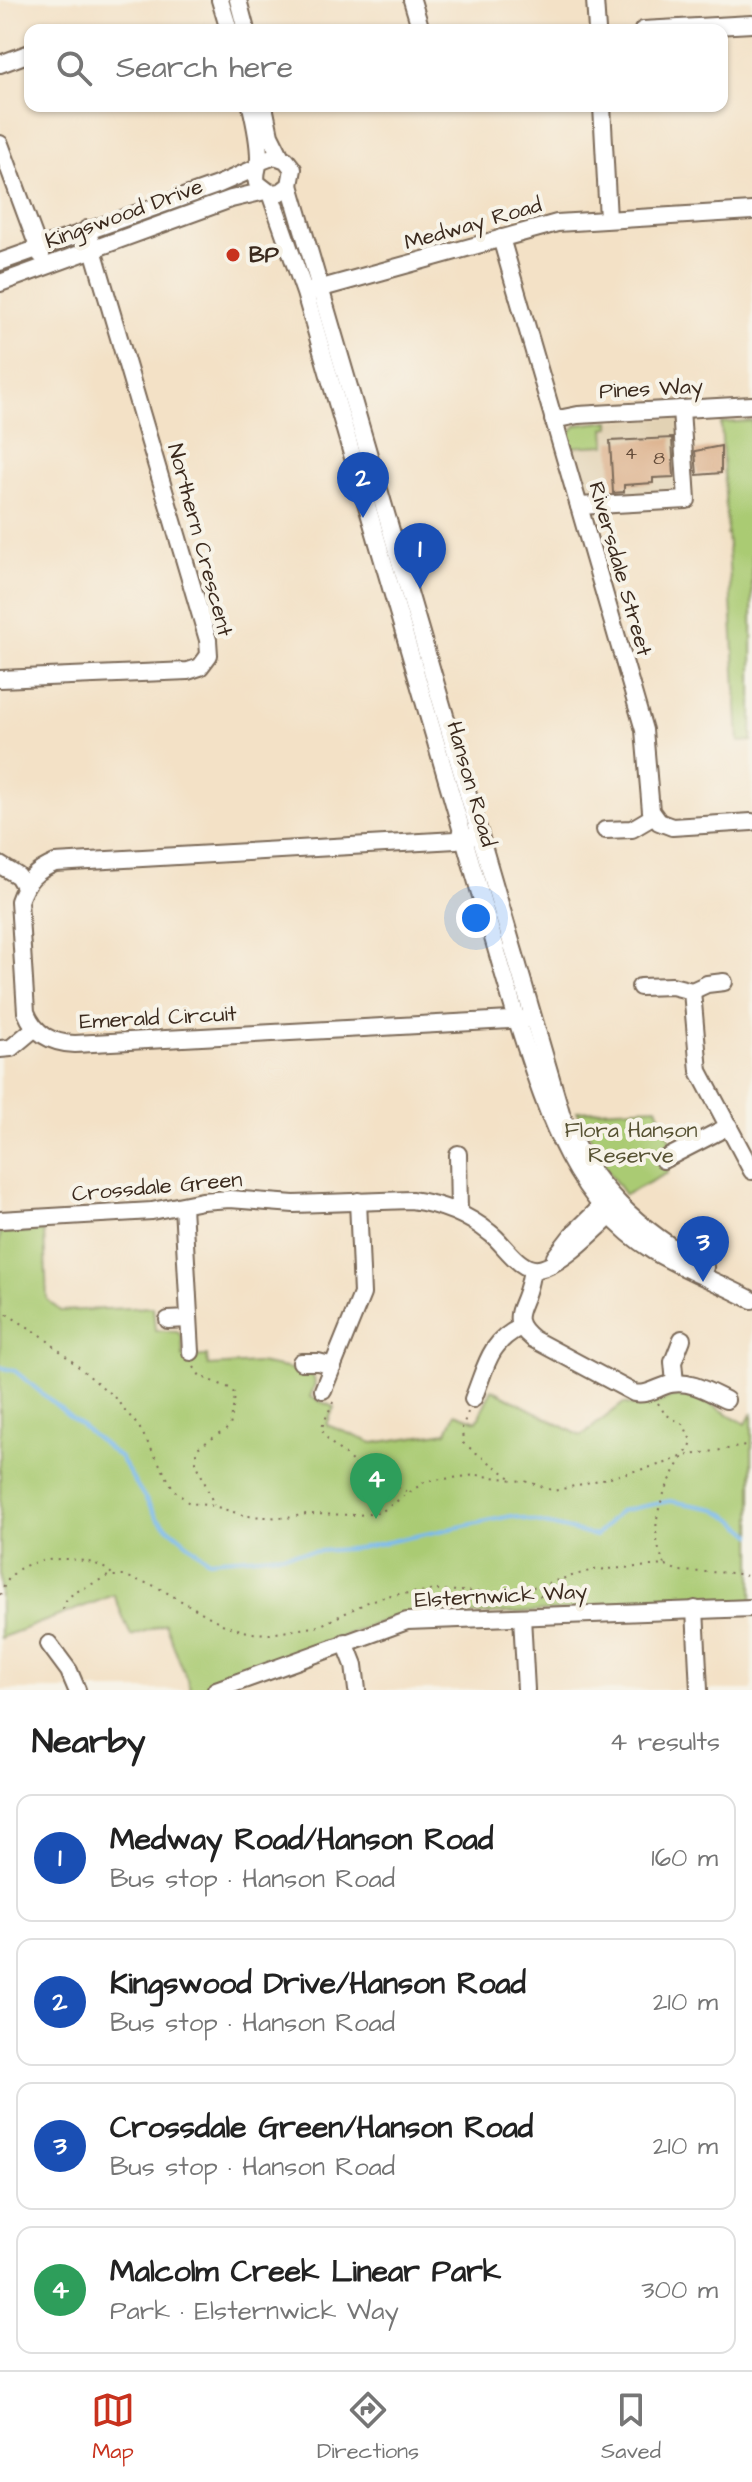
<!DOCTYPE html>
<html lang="en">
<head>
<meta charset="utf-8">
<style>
	body { margin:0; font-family:"Architects Daughter",sans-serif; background:#f6f6f6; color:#222 }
	.you { position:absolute; left:476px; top:918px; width:28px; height:28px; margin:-20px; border:6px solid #fff; border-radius:50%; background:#1a73e8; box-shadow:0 0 0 12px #1a73e833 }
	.badge { display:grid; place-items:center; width:52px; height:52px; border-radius:50%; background:#c8321e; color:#fff; font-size:26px; font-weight:700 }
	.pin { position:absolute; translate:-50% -66px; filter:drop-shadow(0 2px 4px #0008) }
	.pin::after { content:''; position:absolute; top:42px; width:28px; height:24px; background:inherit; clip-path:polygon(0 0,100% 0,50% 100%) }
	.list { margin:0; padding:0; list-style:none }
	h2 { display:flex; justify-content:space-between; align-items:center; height:104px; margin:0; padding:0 32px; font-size:34px }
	h2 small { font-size:26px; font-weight:400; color:#767676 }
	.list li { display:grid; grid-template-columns:52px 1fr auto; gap:24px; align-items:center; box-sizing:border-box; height:128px; margin:0 16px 16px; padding:0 16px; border:2px solid #e0e0e0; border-radius:16px }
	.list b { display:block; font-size:30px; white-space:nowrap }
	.list p { margin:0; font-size:26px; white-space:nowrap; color:#767676 }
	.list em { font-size:26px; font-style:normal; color:#767676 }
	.icon { flex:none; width:44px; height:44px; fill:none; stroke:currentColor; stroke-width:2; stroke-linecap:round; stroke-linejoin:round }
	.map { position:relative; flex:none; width:752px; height:1690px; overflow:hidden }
	.search { position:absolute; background:#fff; box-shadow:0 2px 6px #0004; left:24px; right:24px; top:24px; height:88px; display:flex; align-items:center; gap:20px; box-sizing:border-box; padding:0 28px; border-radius:16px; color:#767676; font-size:30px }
	.sheet { height:680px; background:#fff }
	nav { display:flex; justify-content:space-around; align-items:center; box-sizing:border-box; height:112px; border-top:2px solid #e0e0e0; background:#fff; font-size:22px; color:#767676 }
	nav a { display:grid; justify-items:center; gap:4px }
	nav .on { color:#c8321e }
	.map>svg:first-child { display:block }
	.built { fill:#e2d2b4 }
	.green { fill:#aacb73; stroke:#727a48; stroke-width:2 }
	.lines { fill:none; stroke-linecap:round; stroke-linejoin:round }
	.stream { stroke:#78b9ed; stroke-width:4 }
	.building { fill:#dbaf89 }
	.minor-casing { stroke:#7b6a59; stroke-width:20 }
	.path { stroke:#7b6a59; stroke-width:2; stroke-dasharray:2 6; stroke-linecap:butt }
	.minor { stroke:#fff; stroke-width:16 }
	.poi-dot { fill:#c8321e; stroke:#f7f3e8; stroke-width:3 }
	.labels { text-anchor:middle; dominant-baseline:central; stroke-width:8; stroke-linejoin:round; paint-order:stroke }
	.number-label { font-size:18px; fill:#634b39 }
	.street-label { font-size:22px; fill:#3b2a1e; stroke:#f7f3e8 }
	.poi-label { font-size:22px; font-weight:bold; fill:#3b2a1e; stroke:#f7f3e8; text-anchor:start }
	.park-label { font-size:22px; fill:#575233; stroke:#f7f3e8 }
</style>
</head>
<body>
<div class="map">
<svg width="752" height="1690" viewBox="0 0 752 1690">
	<rect width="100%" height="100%" fill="#f7f3e8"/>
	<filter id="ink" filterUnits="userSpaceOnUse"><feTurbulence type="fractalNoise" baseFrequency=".0125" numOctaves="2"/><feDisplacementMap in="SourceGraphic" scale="16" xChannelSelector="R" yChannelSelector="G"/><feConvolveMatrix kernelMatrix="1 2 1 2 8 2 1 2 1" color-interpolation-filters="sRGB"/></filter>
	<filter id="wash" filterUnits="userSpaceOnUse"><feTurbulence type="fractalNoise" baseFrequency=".006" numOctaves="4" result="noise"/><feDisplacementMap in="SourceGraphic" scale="32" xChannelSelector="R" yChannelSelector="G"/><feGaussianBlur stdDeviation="1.8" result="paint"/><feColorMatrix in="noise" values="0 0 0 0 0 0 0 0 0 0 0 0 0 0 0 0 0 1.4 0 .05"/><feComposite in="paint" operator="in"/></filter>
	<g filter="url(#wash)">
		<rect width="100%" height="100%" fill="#f3e1c6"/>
		<!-- built -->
		<polygon class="built" points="687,417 692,504 596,509 589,517 568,446 568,435 573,427 584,422"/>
		<!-- green -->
		<g class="green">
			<polygon points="610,421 610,427 605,428 606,445 569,447 568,435 577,425"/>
			<polygon points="752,421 752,741 739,742 721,423"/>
			<polygon points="657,1107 674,1149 667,1165 668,1173 625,1195 608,1171 577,1111"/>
			<path d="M 44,1231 L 47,1299 L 60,1311 L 153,1307 L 155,1330 L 178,1332 L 182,1337 L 183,1357 L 207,1356 L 208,1366 L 258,1363 L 308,1372 C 319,1379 314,1387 310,1397 L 334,1407 L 327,1425 L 373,1443 L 447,1432 L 455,1413 L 477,1421 L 492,1389 L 581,1436 L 624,1403 C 656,1415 658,1394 686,1397 C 707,1399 728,1415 746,1424 L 752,1413 L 752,1601 L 388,1619 L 196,1690 L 191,1690 L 165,1624 L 131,1636 L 114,1595 L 0,1638 L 0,1233 Z"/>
		</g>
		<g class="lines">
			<!-- stream -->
			<polyline class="stream" points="0,1367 15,1371 120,1458 158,1519 208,1560 359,1548 511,1516 596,1536 620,1511 670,1501 716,1509 735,1520 752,1535"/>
		</g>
		<g id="blocks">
			<!-- building -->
			<g class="building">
				<polygon points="672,438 674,477 653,478 653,483 624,485 624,492 613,493 610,441"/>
				<polygon points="721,446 721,473 697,475 695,451"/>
			</g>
		</g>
	</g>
	<g filter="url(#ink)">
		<use href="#blocks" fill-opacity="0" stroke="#7b6a59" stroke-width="2"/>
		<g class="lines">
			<defs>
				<g id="minor">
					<polyline points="220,0 229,30"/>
					<polyline points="238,0 246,30"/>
					<polyline points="412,0 421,30"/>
					<polyline points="595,0 597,30"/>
					<polyline points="643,30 752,24"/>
					<polyline points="0,64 30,53"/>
					<path d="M 251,106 C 255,123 259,141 259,158 C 259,168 254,173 257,183 L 270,193 L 281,192 L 290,185 L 293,169 L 286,160 L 275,156 L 259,162"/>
					<polyline points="264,106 270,135 281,157"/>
					<polyline points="602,106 608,219"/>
					<polyline points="0,144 41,255"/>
					<path d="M 290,185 L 562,1116 C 590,1186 640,1231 705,1267"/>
					<path d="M 270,193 L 305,293 L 517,1020 C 545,1107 571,1200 653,1251 C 685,1270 720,1283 752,1300"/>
					<polyline points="501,238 644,730 651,811 659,822 672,827 752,822"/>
					<polyline points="0,262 217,185 256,168"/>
					<polyline points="0,283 231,199 265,191"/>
					<polyline points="311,291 557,223 752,211"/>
					<polyline points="553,420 578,415 752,405"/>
					<polyline points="579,506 687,500 681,409"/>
					<polyline points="0,679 188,671 200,667 209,655 208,640 87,229"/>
					<polyline points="605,830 632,829 654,816"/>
					<path d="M 471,837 L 456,840 L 55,863 C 36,871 26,880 19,901 L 26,1012 C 35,1035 52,1043 75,1044 L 527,1019"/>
					<polyline points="0,865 18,876 24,886"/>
					<polyline points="640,987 672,986 692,991 707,984 724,982"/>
					<polyline points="692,991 699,1071 752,1171"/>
					<polyline points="0,1049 11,1048 35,1028"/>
					<polyline points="458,1154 459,1213"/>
					<polyline points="663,1160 729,1126"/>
					<polyline points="183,1206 191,1352"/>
					<path d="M 0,1220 L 152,1211 L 202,1201 L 230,1199 L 294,1204 L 411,1200 C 440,1204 467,1214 490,1233 C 504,1243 519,1272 539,1269 C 564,1264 599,1226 618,1209"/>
					<polyline points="555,1257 572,1235 607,1201"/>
					<path d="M 532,1269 C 531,1275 530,1282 528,1288 C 522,1311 508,1319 533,1339 L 634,1393 C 648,1396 657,1387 671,1384 C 690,1380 709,1392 726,1400"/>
					<polyline points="168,1320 189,1319"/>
					<polyline points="301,1362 318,1362 333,1366"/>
					<polyline points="675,1383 673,1362 682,1339"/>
					<polyline points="323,1390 362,1294 358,1201"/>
					<path d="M 473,1399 C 486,1368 488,1342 521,1327"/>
					<polyline points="695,1609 699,1690"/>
					<polyline points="522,1617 526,1690"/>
					<polyline points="345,1642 354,1665 357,1690"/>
					<polyline points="49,1644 69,1671 77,1690"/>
					<polyline points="216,1690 407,1621 752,1608"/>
				</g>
			</defs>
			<!-- minor casing -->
			<use href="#minor" class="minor-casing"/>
			<!-- path -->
			<g class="path">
				<polyline points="0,1310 41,1335 114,1397 139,1427 174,1490 189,1503 214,1506 246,1516 287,1518 306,1514 359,1515 381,1512 426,1481 477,1475 529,1482 554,1491 663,1464 684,1456 752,1445"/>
				<polyline points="194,1367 200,1376 232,1389 235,1396 230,1427 196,1449 196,1462 214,1505"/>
				<polyline points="333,1402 321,1429 330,1442 370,1477 406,1491"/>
				<path d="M 658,1403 L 665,1414 L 684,1425 L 692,1443 C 669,1479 642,1522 665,1564"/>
				<polyline points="468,1412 462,1428 463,1443 512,1479"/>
				<polyline points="539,1587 541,1600"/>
				<path d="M 0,1595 C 4,1585 10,1575 19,1569 C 41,1555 94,1555 112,1574"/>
				<polyline points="63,1609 67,1598 76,1592 108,1576 125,1576 155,1586 224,1625 251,1633 270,1634 319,1626 370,1601 391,1595 438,1590 501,1593 530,1588 593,1570 666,1565 678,1571 733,1573 752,1577"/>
			</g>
			<!-- minor -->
			<use href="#minor" class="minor"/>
		</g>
	</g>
	<!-- markers -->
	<circle class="poi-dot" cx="233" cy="255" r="8"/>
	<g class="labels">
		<!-- number labels -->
		<g class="number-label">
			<text x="631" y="453">4</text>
			<text x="659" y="458">8</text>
		</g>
		<!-- street labels -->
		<g class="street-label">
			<text transform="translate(124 214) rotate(-20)">Kingswood Drive</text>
			<text transform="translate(473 224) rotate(-16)">Medway Road</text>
			<text transform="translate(651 389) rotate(-3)">Pines Way</text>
			<text transform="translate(200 540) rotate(75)">Northern Crescent</text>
			<text transform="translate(620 569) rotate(74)">Riversdale Street</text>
			<text transform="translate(471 784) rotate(74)">Hanson Road</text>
			<text transform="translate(158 1018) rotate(-3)">Emerald Circuit</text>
			<text transform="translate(157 1187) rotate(-5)">Crossdale Green</text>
			<text transform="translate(501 1596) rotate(-3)">Elsternwick Way</text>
		</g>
		<!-- poi labels -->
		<g class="poi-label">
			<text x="249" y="255">BP</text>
		</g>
		<!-- park labels -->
		<g class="park-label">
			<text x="631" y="1130">Flora Hanson<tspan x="631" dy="25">Reserve</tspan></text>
		</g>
	</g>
</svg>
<div class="you"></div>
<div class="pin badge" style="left:420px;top:589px;background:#1a4fb4">1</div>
<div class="pin badge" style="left:363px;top:518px;background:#1a4fb4">2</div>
<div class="pin badge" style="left:703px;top:1282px;background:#1a4fb4">3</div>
<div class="pin badge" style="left:376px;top:1519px;background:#2e9e5b">4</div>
<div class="search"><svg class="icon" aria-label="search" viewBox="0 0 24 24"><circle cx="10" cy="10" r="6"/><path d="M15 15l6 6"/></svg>Search here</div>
</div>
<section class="sheet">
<h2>Nearby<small>4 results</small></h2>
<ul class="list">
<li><span class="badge" style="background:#1a4fb4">1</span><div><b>Medway Road/Hanson Road</b><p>Bus stop · Hanson Road</p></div><em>160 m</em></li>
<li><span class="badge" style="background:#1a4fb4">2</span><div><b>Kingswood Drive/Hanson Road</b><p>Bus stop · Hanson Road</p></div><em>210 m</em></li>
<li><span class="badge" style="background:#1a4fb4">3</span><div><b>Crossdale Green/Hanson Road</b><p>Bus stop · Hanson Road</p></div><em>210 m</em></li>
<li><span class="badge" style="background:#2e9e5b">4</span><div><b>Malcolm Creek Linear Park</b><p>Park · Elsternwick Way</p></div><em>300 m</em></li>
</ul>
</section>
<nav>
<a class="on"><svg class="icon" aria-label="map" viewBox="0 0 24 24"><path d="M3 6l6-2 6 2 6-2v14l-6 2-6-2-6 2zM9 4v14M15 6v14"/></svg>Map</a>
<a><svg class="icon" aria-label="directions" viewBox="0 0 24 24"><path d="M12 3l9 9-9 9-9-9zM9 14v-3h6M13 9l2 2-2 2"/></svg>Directions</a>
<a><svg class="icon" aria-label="saved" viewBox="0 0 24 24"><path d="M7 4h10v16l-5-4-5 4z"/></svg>Saved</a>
</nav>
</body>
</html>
